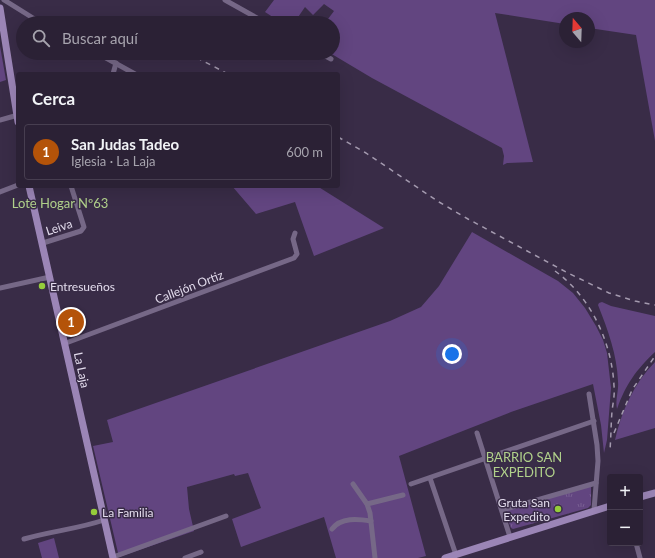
<!DOCTYPE html>
<html lang="es">
<head>
<meta charset="utf-8">
<style>
	body { margin:0; font-family:Lato,sans-serif; background:#33293d; color:#f1f3f6 }
	.controls { position:absolute; right:12px; bottom:12px; display:grid; overflow:hidden; border-radius:4px; box-shadow:0 4px 16px #0002 }
	.controls button { width:36px; height:36px; display:grid; place-items:center; padding:0; border:0; border-bottom:1px solid #473e50; background:#2b2135; color:#f1f3f6; font:20px sans-serif }
	.compass { position:absolute; left:559px; top:12px; width:36px; height:36px; border-radius:50%; background:#2b2135; box-shadow:0 4px 16px #0002; rotate:341deg }
	.you { position:absolute; left:452px; top:354px; width:14px; height:14px; margin:-10px; border:3px solid #fff; border-radius:50%; background:#1a73e8; box-shadow:0 0 0 6px #1a73e833 }
	.badge { display:grid; place-items:center; width:26px; height:26px; border-radius:50%; background:#b45309; color:#fff; font-size:13px; font-weight:700 }
	.pin { position:absolute; translate:-50% -50%; border:2px solid #fff; box-shadow:0 1px 4px #0006 }
	.list { margin:0; padding:0; list-style:none }
	h2 { display:flex; justify-content:space-between; align-items:center; height:52px; margin:0; padding:0 16px; font-size:17px }
	h2 small { font-size:13px; font-weight:400; color:#a6a3ad }
	.list li { display:grid; grid-template-columns:26px 1fr auto; gap:12px; align-items:center; box-sizing:border-box; height:56px; margin:0 8px 8px; padding:0 8px; border:1px solid #473e50; border-radius:4px }
	.list b { display:block; font-size:15px; white-space:nowrap }
	.list p { margin:0; font-size:13px; white-space:nowrap; color:#a6a3ad }
	.list em { font-size:13px; font-style:normal; color:#a6a3ad }
	.icon { flex:none; width:22px; height:22px; fill:none; stroke:currentColor; stroke-width:2; stroke-linecap:round; stroke-linejoin:round }
	.map { position:relative; flex:none; width:655px; height:558px; overflow:hidden }
	.search { position:absolute; background:#2b2135; box-shadow:0 4px 16px #0002; left:16px; top:16px; width:324px; height:44px; display:flex; align-items:center; gap:10px; box-sizing:border-box; padding:0 14px; border-radius:22px; color:#a6a3ad; font-size:15px }
	.panel { position:absolute; background:#2b2135; box-shadow:0 4px 16px #0002; left:16px; top:72px; width:324px; height:116px; border-radius:4px }
	.map>svg:first-child { display:block }
	.green { fill:#624580 }
	.park { fill:url(#park-tufts) }
	.lines { fill:none; stroke-linecap:round; stroke-linejoin:round }
	.minor { stroke:#766887; stroke-width:5 }
	.secondary { stroke:#9b85b6; stroke-width:7 }
	.rail { stroke:#a49aaf; stroke-width:1.5; stroke-dasharray:5 5; stroke-linecap:butt }
	.poi-dot { fill:#95cc3b; stroke:#392c47; stroke-width:1.5 }
	.labels { text-anchor:middle; dominant-baseline:central; stroke-width:3; stroke-linejoin:round; paint-order:stroke }
	.street-label { font-size:12px; fill:#e2dbec; stroke:#392c47 }
	.poi-label { font-size:12px; fill:#e2dbec; stroke:#392c47; text-anchor:start }
	.neighbourhood-label { font-size:13px; fill:#b1d18b; stroke:#392c47 }
</style>
</head>
<body>
<div class="map">
<svg width="655" height="558" viewBox="0 0 655 558">
	<defs>
		<pattern id="park-tufts" width="24" height="20" patternUnits="userSpaceOnUse"><rect width="24" height="20" fill="#624580"/><path d="M3 7l-1-3M5 7V3M7 7l1-3M15 17l-1-3M17 17v-4M19 17l1-3" fill="none" stroke="#785f92"/></pattern>
	</defs>
	<rect width="100%" height="100%" fill="#392c47"/>
	<!-- green -->
	<g class="green">
		<polygon points="274,0 655,0 655,141 636,35 589,28 589,18 565,18 565,24 495,13 533,162 507,163 503,165 504,156 502,148 372,78 330,53 333,53 333,23 325,23 334,11 324,4 313,15 305,7 294,23 282,23 265,12"/>
		<polygon points="0,46 6,80 0,82"/>
		<polygon points="232,186 317,186 384,228 314,256 295,202 256,214"/>
		<polygon points="472,232 558,281 573,293 585,308 596,326 603,340 607,353 611,388 607,440 604,453 601,425 593,384 511,412 399,456 426,556 418,558 336,558 324,517 241,547 232,519 261,508 248,473 235,476 234,474 187,487 189,509 194,531 119,557 93,446 113,442 107,420 390,321 421,307 439,286"/>
		<path d="M 602,302 L 611,306 L 655,316 L 655,352 C 636,370 626,384 617,409 C 615,400 619,390 618,381 C 617,355 608,330 598,305 L 599,303 Z"/>
		<path d="M 655,362 L 655,428 L 615,440 C 621,412 634,383 655,362 Z"/>
		<polygon points="54,538 59,558 42,558 38,543"/>
	</g>
	<!-- park -->
	<polygon class="park" points="590,486 591,487 591,505 588,508 513,529 511,528 506,514 508,510"/>
	<g class="lines">
		<!-- minor -->
		<g class="minor">
			<polyline points="4,0 41,23"/>
			<polyline points="225,0 266,23"/>
			<polyline points="97,53 135,74"/>
			<polyline points="320,53 331,59"/>
			<polyline points="113,74 116,63"/>
			<polyline points="0,120 18,115"/>
			<polyline points="0,192 18,185"/>
			<polyline points="43,243 81,231 84,227 71,186"/>
			<polyline points="0,288 50,277"/>
			<polyline points="66,343 294,258 297,254 293,239 295,233"/>
			<polyline points="589,394 597,445 598,461 594,510"/>
			<polyline points="477,433 510,537"/>
			<polyline points="430,478 456,555"/>
			<polyline points="353,484 367,504 370,513 375,558"/>
			<polyline points="411,484 594,421"/>
			<polyline points="367,504 403,495"/>
			<polyline points="502,510 596,483"/>
			<path d="M 332,529 C 341,517 358,519 371,521"/>
			<path d="M 24,539 C 51,531 78,529 104,520"/>
			<polyline points="636,543 640,558"/>
			<polyline points="113,557 226,516"/>
			<polyline points="185,558 201,552"/>
		</g>
		<!-- secondary -->
		<g class="secondary">
			<polyline points="0,8 18,122"/>
			<polyline points="29,186 113,558"/>
			<polyline points="640,497 655,493"/>
			<polyline points="445,558 610,506"/>
		</g>
		<!-- rail -->
		<g class="rail">
			<polyline points="188,53 228,74"/>
			<polyline points="338,137 366,153 439,202 468,219 566,272 609,293 635,301 655,305"/>
			<path d="M 555,271 C 591,297 612,343 614,386 C 615,394 613,403 612,411 C 611,424 611,437 610,450"/>
			<polyline points="614,433 632,390 655,356"/>
		</g>
	</g>
	<!-- markers -->
	<g class="poi-dot">
		<circle cx="42" cy="286" r="4"/>
		<circle cx="558" cy="509" r="4"/>
		<circle cx="94" cy="512" r="4"/>
	</g>
	<g class="labels">
		<!-- street labels -->
		<g class="street-label">
			<text transform="translate(59 227) rotate(-18)">Leiva</text>
			<text transform="translate(189 287) rotate(-21)">Callejón Ortiz</text>
			<text transform="translate(82 370) rotate(78)">La Laja</text>
		</g>
		<!-- poi labels -->
		<g class="poi-label">
			<text x="50" y="286">Entresueños</text>
			<text x="550" y="502" text-anchor="end">Gruta San<tspan x="550" dy="14">Expedito</tspan></text>
			<text x="102" y="512">La Familia</text>
		</g>
		<!-- neighbourhood labels -->
		<g class="neighbourhood-label">
			<text x="60" y="203">Lote Hogar Nº63</text>
			<text x="524" y="457">BARRIO SAN<tspan x="524" dy="15">EXPEDITO</tspan></text>
		</g>
	</g>
</svg>
<div class="controls">
<button>+</button>
<button>−</button>
</div>
<svg class="compass" viewBox="-18 -18 36 36"><path d="M0-13l5 13h-10z" fill="#e53935"/><path d="M0 13l5-13h-10z" fill="#a6a3ad"/></svg>
<div class="you"></div>
<div class="pin badge" style="left:71px;top:322px">1</div>
<div class="search"><svg class="icon" aria-label="search" viewBox="0 0 24 24"><circle cx="10" cy="10" r="6"/><path d="M15 15l6 6"/></svg>Buscar aquí</div>
<section class="panel">
<h2>Cerca<small></small></h2>
<ul class="list">
<li><span class="badge">1</span><div><b>San Judas Tadeo</b><p>Iglesia · La Laja</p></div><em>600 m</em></li>
</ul>
</section>
</div>
</body>
</html>
